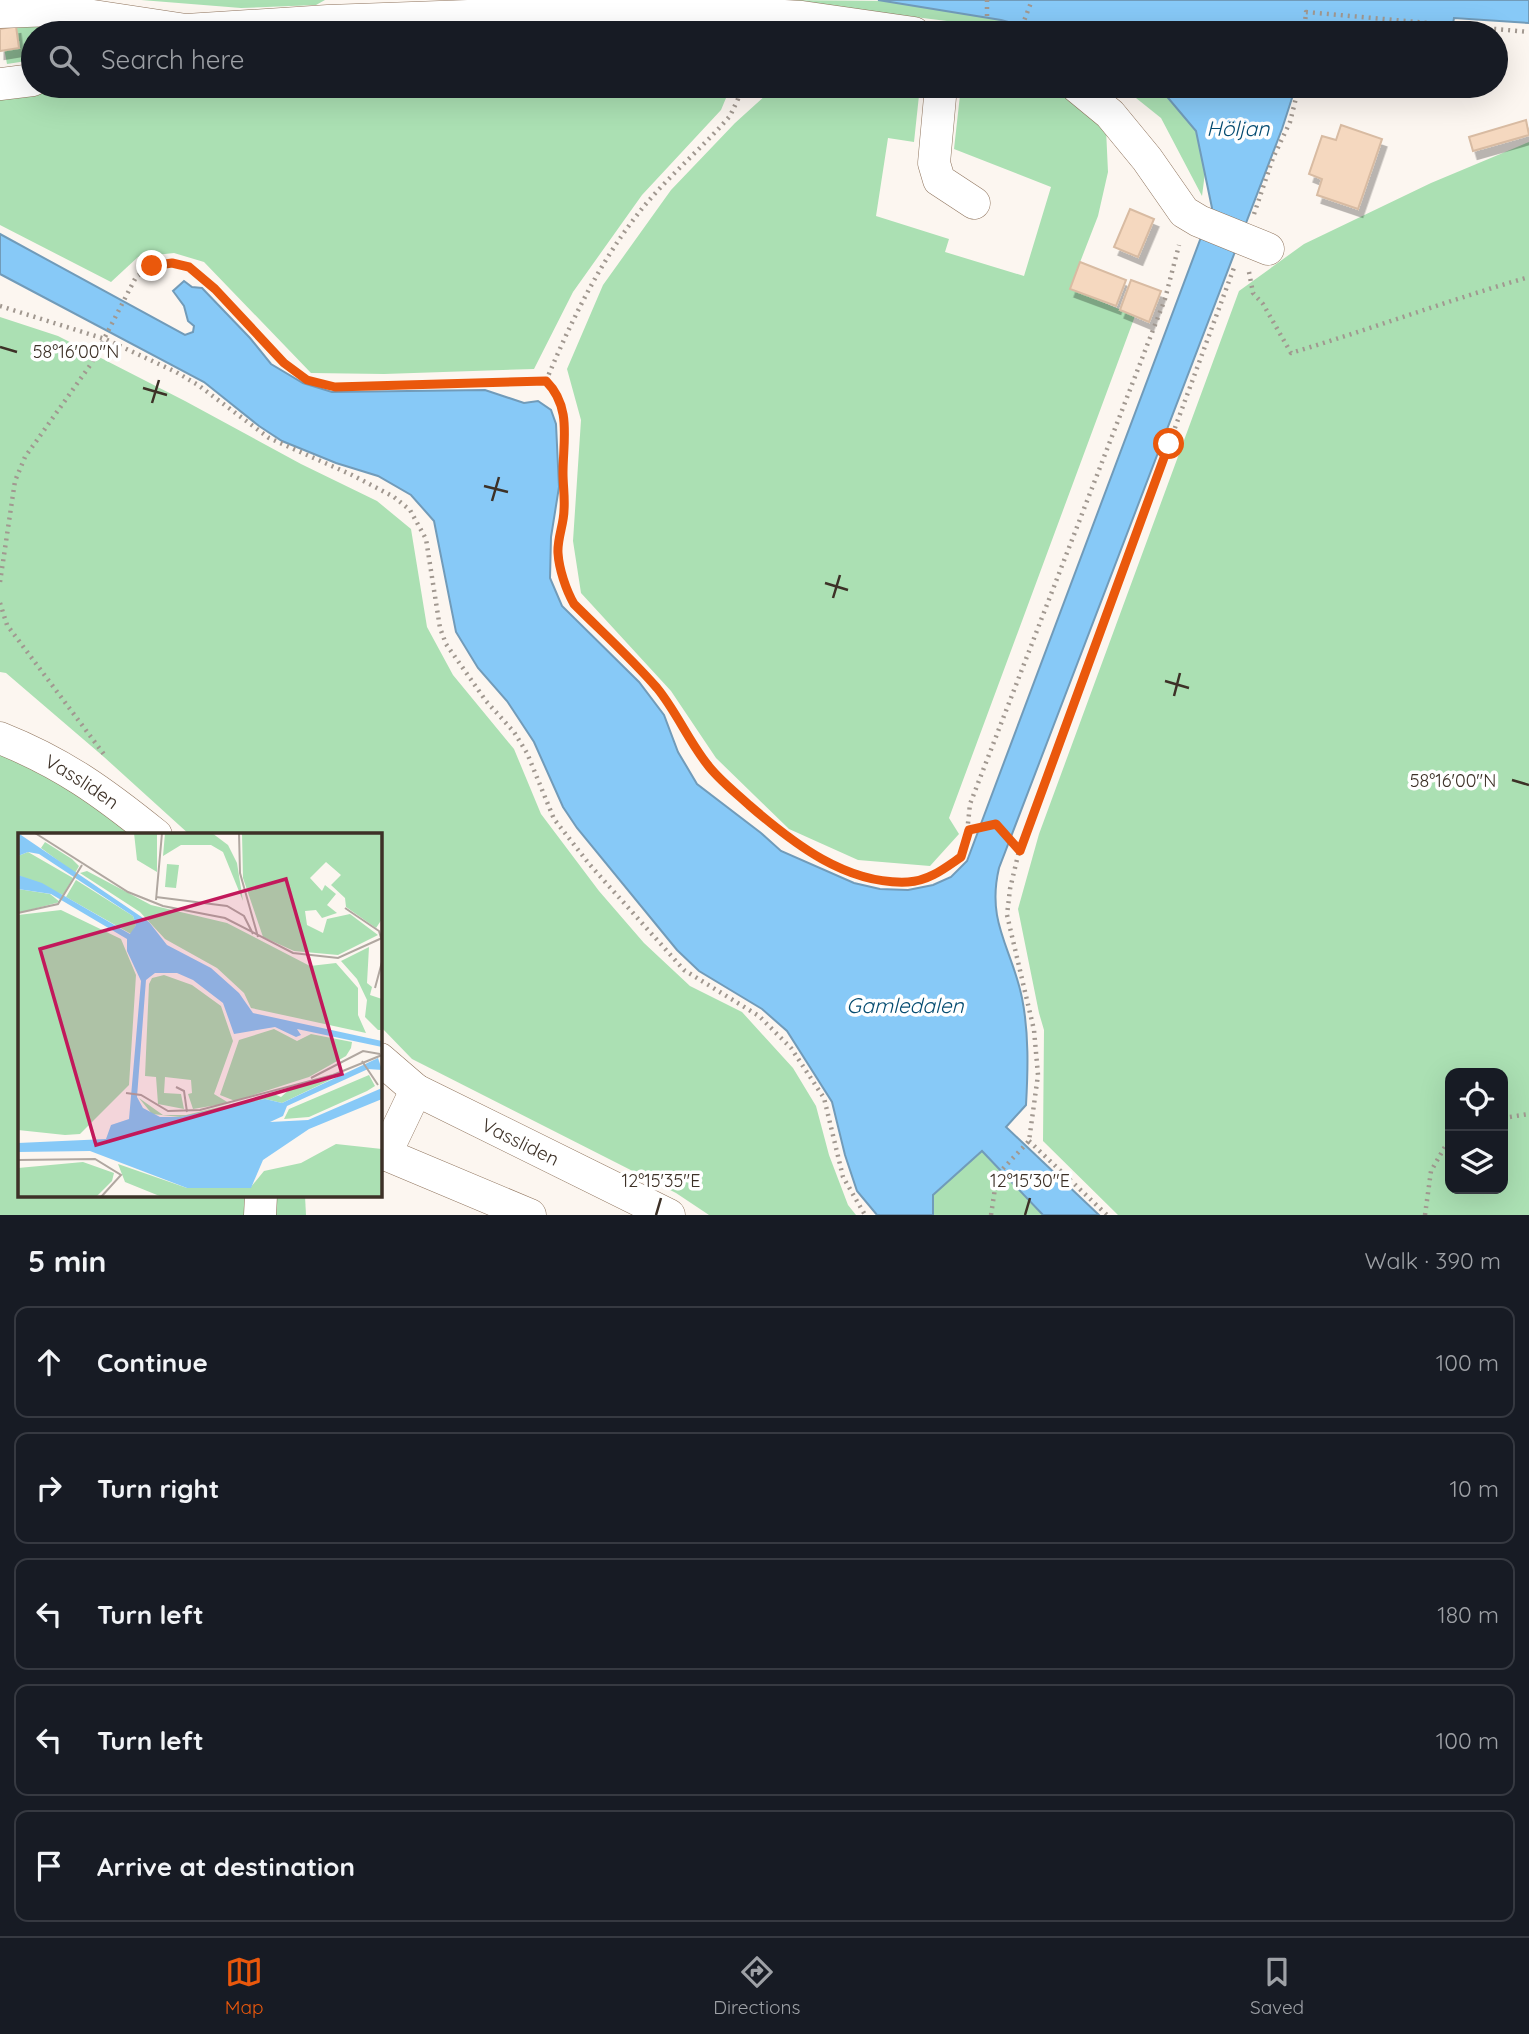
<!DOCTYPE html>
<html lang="en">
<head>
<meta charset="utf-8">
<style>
	body { margin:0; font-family:Quicksand,sans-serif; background:#20242c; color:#f1f3f6 }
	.controls { position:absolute; right:21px; bottom:21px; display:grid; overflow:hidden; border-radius:14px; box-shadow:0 7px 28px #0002 }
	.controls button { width:63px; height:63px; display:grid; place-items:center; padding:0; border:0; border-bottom:2px solid #363941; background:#171b24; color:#f1f3f6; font:35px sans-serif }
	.stop { position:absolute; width:21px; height:21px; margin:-16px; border:5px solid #ea580c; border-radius:50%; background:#fff }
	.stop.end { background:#ea580c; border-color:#fff; box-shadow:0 2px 7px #0008 }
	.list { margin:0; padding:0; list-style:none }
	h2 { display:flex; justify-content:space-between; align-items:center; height:91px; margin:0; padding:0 28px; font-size:30px }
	h2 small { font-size:23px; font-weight:400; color:#9ea1a6 }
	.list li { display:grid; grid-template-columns:46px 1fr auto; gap:21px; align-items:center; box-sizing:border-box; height:112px; margin:0 14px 14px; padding:0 14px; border:2px solid #363941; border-radius:14px }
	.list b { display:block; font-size:26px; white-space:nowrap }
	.list em { font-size:23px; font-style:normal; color:#9ea1a6 }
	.icon { flex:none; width:38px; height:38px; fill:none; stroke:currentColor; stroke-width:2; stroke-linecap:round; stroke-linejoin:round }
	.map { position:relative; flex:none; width:1529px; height:1215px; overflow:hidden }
	.search { position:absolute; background:#171b24; box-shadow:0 7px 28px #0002; left:21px; right:21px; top:21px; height:77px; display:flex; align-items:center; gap:18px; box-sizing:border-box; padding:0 24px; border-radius:38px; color:#9ea1a6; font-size:26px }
	.sheet { height:721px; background:#171b24 }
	nav { display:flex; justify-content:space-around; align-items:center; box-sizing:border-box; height:98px; border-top:2px solid #363941; background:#171b24; font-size:19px; color:#9ea1a6 }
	nav a { display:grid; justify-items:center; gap:4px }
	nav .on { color:#ea580c }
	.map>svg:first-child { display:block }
	.green { fill:#abe0b3; fill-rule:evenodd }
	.water { fill:#87c9f7; stroke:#719bb9; stroke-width:2 }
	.building { fill:#f5d8bf; stroke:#d8bba2; stroke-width:2; filter:url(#shadow) }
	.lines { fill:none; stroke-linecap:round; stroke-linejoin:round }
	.minor-casing { stroke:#8f745d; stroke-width:33 }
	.path { stroke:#a19890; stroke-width:4.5; stroke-dasharray:2 5; stroke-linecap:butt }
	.minor { stroke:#fff; stroke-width:32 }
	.route { stroke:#ea580c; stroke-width:9 }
	.ticks { fill:none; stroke:#3d3127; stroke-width:2.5 }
	.labels { text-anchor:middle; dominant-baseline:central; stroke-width:7; stroke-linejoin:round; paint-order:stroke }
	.street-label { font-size:19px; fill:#3d3127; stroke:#fff }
	.water-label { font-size:21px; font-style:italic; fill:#054c71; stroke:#fff }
	.inset-road { fill:none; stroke:#b0a7a0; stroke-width:2 }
	.view { fill:#c2185b; fill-opacity:0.15; stroke:#c2185b; stroke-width:3.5 }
	.inset-edge { fill:none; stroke:#3d3127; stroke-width:3.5 }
	.ticks-label { font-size:18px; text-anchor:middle; fill:#3d3127; stroke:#fff; stroke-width:7; stroke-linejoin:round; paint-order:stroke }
</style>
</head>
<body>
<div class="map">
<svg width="1529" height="1215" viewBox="0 0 1529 1215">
	<defs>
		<filter id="shadow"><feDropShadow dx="4.5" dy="8" stdDeviation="0" flood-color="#0004"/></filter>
	</defs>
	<rect width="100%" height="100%" fill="#fcf6f0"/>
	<!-- green -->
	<g class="green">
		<polygon points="141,0 325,0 316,5 241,8"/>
		<polygon points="778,0 889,1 1001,20 1050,33 997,33 963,23"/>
		<polygon points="46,14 145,33 33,33 33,60 7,64 0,26"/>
		<polygon points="696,18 865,33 718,33"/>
		<polygon points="660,20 676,33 234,33"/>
		<polygon points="49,86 731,86 721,110 642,195 573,292 534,369 384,374 311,373 204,262 174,253 138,257 111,282 0,225 0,90"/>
		<polygon points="763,86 920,86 914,142 888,138 876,216 949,239 945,252 1024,276 1051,187 954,149 961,86 1051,86 1078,100 1106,129 1108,172 1098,216 1070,288 1135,316 949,818 959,834 930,866 858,860 789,829 716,758 671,691 581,593 573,541 581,420 567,369 603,285 671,190 735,123 766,95"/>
		<polygon points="1121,86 1158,86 1196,131 1205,173 1202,196 1161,118"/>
		<path d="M 1529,142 L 1529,1215 L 1118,1215 L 1043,1141 L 1044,1030 L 1039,1013 L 1018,909 L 1039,834 L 1239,291 L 1304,244 L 1431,183 ZM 1450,1073 L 1503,1073 L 1503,1189 L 1450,1189 Z"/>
		<polygon points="0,317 58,336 185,401 301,464 377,501 411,529 427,627 453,675 514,749 541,814 599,891 644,943 690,986 742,1012 793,1068 816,1106 829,1155 848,1205 856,1215 709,1215 676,1193 412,1059 380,1026 380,835 190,835 104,757 6,673 0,672"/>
		<polygon points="0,751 72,786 135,835 19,835 19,1196 248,1196 248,1215 0,1215"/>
		<polygon points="982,1150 1043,1215 933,1215 933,1195"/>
		<polygon points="268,1196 305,1196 306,1215 268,1215"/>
	</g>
	<!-- water -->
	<g class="water">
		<polygon points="878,0 1529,0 1529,23 1454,18 1452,29 1447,33 1050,33 1001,20"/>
		<path d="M 1158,86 L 1330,86 L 1311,96 L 1293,95 L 1282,129 L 999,868 C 986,923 1012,948 1022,998 C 1029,1033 1028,1070 1026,1105 L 1006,1127 L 1099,1215 L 1043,1215 L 982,1151 L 933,1195 L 933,1215 L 877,1215 L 857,1191 L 845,1155 L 832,1102 L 787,1031 L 762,1009 L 699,971 L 677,950 L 577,828 L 563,807 L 534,742 L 507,701 L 478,668 L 456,632 L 434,521 L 411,495 L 378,476 L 336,463 L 282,441 L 259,426 L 204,382 L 0,274 L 0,234 L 185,335 L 193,332 L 194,326 L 188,321 L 184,306 L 173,291 L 184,281 L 192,287 L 202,288 L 250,338 L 271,364 L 303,383 L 332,392 L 485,390 L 524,403 L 538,401 L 551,410 L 556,424 L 559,487 L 551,537 L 550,578 L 562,606 L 639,682 L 664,715 L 678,752 L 697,784 L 761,833 L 781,851 L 854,883 L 880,889 L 908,890 L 933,885 L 951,877 L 967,861 L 1212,208 L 1196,131 Z"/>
	</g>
	<!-- building -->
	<g class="building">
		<polygon points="16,26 19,48 0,51 0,29"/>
		<polygon points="1526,120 1529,135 1473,151 1469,137"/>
		<polygon points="1341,125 1382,139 1358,209 1317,195 1322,179 1309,174 1322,136 1336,140"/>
		<polygon points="1130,209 1154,219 1138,257 1114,247"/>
		<polygon points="1080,262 1126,280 1116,306 1070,289"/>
		<polygon points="1131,280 1161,291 1149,322 1120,310"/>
	</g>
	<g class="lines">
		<defs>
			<g id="minor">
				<polyline points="0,12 53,10 186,30 328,21 663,9 802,17 914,33"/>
				<polyline points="0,84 33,80"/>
				<polyline points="941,86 934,163 939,180 974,203"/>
				<polyline points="1076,86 1110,114 1147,159 1184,212 1199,221 1268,249"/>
				<path id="s1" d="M 0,738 C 63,763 104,793 156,835"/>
				<path id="s2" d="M 380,1059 L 416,1090 L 669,1215"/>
				<polyline points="380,1152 530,1215"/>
				<polyline points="385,1155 416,1090"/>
				<polyline points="260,1215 261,1196"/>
			</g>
		</defs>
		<!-- minor casing -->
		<use href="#minor" class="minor-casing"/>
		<!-- path -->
		<g class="path">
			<polyline points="987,0 987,33"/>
			<polyline points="1022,26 1032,0"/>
			<polyline points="1304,33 1306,12 1529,32"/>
			<polyline points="1254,214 1273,158 1290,122 1299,86"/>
			<path d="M 1249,272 L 1253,293 L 1263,304 L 1291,353 C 1371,329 1449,300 1529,277"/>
			<polyline points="0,306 105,339 176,372 198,385 269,438 352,475 394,497 410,510 426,539 440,628 446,644 486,701 514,732 527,753 554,819 590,865 684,970 759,1016 791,1048 824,1098 843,1177 865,1215"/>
			<path d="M 546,381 C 572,319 602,257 645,205 C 671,174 703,147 730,116 L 738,99 L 741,86"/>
			<path d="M 0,582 L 15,481 L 25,457 L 91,364 L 136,277 L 152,266 L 172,263 L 189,267 L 215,289 L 283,363 L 307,380 L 335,387 L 546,381 C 572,407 563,440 563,473 C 563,485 565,498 564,510 C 563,524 557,539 558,553 C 559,569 566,590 574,604 L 658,689 L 708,766 L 783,834 L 810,853 L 835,866 L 877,879 L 909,882 L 928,878 L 961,857 C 967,839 968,823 970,804 L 1165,299 L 1179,245"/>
			<polyline points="0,603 7,625 106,757"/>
			<polyline points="969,830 996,824 1019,850"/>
			<polyline points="1503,1118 1529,1114"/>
			<polyline points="1029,1141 1107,1215"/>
			<polyline points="991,1215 997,1175 1029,1141 1038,1075 1034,1030 1007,915 1010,889 1019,851 1235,265"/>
			<polyline points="1425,1215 1431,1171 1450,1138"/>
		</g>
		<!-- minor -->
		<use href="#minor" class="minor"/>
	</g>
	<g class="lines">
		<!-- route -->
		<path class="route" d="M 152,266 L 172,263 L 189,267 L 215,289 L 284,363 L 307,380 L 335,387 L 546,381 C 572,407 563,440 563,473 C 563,485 565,498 564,510 C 564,524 557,539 558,553 C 559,569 566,590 574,604 C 602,632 631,658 657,688 C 676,711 688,740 707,764 C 718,779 735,792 749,805 C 793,843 846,885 908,882 C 929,881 945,868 961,857 L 969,830 L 996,824 L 1020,851 L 1169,444"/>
	</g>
	<!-- ticks -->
	<path class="ticks" d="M 0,347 L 17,352M 143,388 L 167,395M 152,403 L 159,380M 484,486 L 508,492M 492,501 L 499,477M 825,583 L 848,590M 833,598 L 840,575M 1165,681 L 1189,688M 1174,696 L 1180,673M 1512,780 L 1529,785M 656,1215 L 661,1198M 1025,1215 L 1030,1198"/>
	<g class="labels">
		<!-- street labels -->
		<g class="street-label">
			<text stroke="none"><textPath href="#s1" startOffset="93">Vassliden</textPath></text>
			<text stroke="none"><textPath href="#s2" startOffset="164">Vassliden</textPath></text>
		</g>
		<!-- water labels -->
		<g class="water-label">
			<text x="1238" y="128">Höljan</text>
			<text x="905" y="1005">Gamledalen</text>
		</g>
	</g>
	<!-- overview -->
	<g transform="translate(18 833)">
		<rect width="364" height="364" fill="#fcf6f0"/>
		<path d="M 116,0 L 139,0 L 139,39 L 119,27 ZM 147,0 L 194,0 L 210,12 L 219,30 L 225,68 L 205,19 L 193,12 L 163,12 L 145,23 ZM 224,0 L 364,0 L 364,86 L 358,95 L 328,74 L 327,65 L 313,52 L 323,42 L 308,29 L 292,45 L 304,58 L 307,52 L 318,61 L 309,72 L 319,80 L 304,85 L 298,77 L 287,78 L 289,92 L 305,100 L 309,86 L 332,81 L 360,102 L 320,122 L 276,118 L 245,104 L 225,45 ZM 27,9 L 54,26 L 61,33 L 57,40 L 23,15 ZM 10,19 L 55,45 L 45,62 L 0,42 L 0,23 ZM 149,31 L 161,32 L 158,55 L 147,54 ZM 69,38 L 133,72 L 209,90 L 292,133 L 318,130 L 340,155 L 340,182 L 348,200 L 233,175 L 226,160 L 199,135 L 147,106 L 122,79 L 62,40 ZM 58,47 L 115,83 L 118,92 L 113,101 L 48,64 ZM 0,56 L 32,61 L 42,69 L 0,80 ZM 43,77 L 103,106 L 118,142 L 111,252 L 62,301 L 47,302 L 0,297 L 0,82 ZM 351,114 L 349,150 L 354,154 L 352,162 L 364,166 L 364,197 L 360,197 L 347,184 L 349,167 L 339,146 L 323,128 ZM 146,142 L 174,152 L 203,173 L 215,208 L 196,261 L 211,270 L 175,276 L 170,261 L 174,260 L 173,247 L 147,244 L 146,260 L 163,261 L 166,276 L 140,271 L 138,244 L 127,243 L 131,151 L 134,145 ZM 256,196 L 279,208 L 293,201 L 334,209 L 333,215 L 328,223 L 291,244 L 217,268 L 202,262 L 221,207 ZM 351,242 L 357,253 L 349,258 L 291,284 L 266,286 L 271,276 ZM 314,246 L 264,270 L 247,266 L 199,279 L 162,284 L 134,281 L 121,265 L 145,282 L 168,282 L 256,261 L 263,264 L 273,255 ZM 318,311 L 364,316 L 364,364 L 144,364 L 107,349 L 100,331 L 169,355 L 232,355 L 246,338 L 283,330 ZM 65,329 L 96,340 L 94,348 L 78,364 L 0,364 L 0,335 Z" fill="#abe0b3"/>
		<path d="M 0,0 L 131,89 L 149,112 L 193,135 L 221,160 L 235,180 L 364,208 L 364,214 L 279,196 L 283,202 L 278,204 L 257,194 L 216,201 L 205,170 L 175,147 L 159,140 L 137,140 L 128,147 L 119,264 L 125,275 L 142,284 L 162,284 L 247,266 L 264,270 L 360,225 L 364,237 L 350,236 L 269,273 L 265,283 L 252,289 L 290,287 L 364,255 L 364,266 L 291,296 L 245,327 L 233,355 L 169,355 L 72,318 L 0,319 L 0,310 L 88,306 L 93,292 L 111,286 L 123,148 L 109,118 L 109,106 L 33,61 L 0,56 L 0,42 L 24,50 L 112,101 L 118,92 L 115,83 L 21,21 L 10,19 L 0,23 Z" fill="#87c9f7"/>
		<path class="inset-road" d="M 17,0 L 110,59 L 145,73 L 207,85 L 275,120 L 320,125 L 364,105M 221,0 L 222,40 L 240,104M 138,64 L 209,73 L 226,83 L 235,101M 138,67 L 144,0M 327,75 L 361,98 L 363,105M 0,80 L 40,71 L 64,32M 357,155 L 364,129M 344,228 L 360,252M 293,245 L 345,218 L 362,221M 158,254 L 166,258 L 169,279M 108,260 L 123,262 L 150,278 L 182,277 L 315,242 L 364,222M 0,327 L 77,326 L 103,342 L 83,364"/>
		<path class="view" d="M 268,46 L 324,241 L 78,312 L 22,116 Z"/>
		<rect width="364" height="364" class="inset-edge"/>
	</g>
	<g class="ticks-label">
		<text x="76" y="358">58°16'00"N</text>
		<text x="1453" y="787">58°16'00"N</text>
		<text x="661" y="1187">12°15'35"E</text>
		<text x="1030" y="1187">12°15'30"E</text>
	</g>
</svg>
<div class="controls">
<button><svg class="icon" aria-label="locate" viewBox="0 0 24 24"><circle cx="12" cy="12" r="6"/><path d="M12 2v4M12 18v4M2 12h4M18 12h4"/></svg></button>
<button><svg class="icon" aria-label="layers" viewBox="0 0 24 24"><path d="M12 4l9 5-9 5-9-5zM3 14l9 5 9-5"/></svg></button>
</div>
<div class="stop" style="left:1169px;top:444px"></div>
<div class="stop end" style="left:152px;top:266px"></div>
<div class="search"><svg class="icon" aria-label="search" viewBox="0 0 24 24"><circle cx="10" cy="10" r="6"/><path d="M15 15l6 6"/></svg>Search here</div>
</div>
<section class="sheet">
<h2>5 min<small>Walk · 390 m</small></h2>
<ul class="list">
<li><svg class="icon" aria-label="ahead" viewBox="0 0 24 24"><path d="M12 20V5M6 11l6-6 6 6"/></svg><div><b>Continue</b></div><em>100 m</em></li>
<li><svg class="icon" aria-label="right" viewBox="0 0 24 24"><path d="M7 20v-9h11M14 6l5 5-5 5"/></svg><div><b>Turn right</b></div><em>10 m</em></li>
<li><svg class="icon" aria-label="left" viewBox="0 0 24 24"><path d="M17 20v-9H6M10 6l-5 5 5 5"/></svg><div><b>Turn left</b></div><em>180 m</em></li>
<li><svg class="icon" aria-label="left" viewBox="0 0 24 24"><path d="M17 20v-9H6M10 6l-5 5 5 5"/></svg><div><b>Turn left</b></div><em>100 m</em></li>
<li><svg class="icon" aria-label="arrive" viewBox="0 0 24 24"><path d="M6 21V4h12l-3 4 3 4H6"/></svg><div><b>Arrive at destination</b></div></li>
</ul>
</section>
<nav>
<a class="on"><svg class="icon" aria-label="map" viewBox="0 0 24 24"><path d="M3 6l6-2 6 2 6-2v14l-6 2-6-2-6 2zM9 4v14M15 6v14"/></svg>Map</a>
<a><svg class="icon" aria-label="directions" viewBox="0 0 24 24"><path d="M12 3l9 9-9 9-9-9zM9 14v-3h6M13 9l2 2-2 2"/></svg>Directions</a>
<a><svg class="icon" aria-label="saved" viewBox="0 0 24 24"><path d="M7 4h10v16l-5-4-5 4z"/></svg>Saved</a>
</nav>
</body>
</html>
